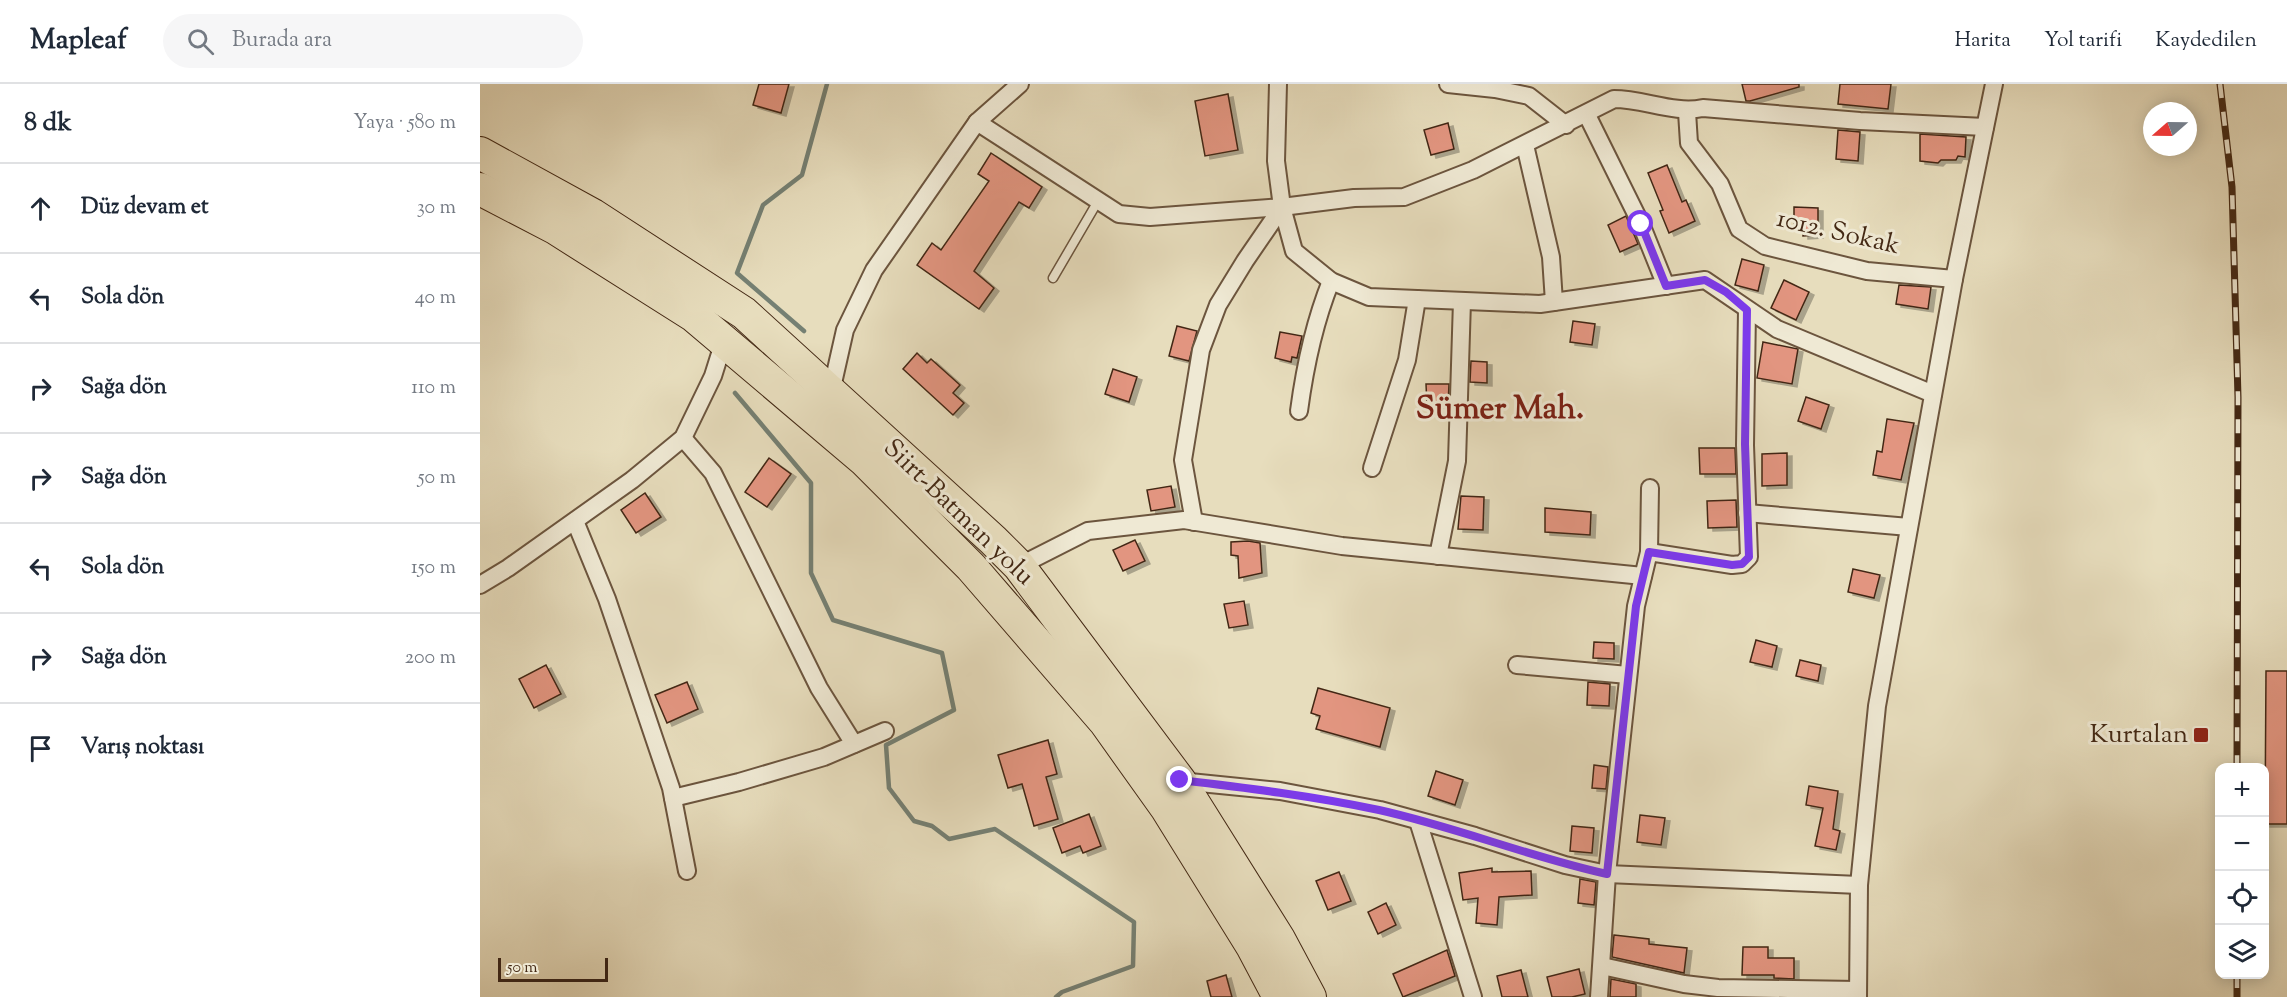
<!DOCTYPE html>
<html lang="tr">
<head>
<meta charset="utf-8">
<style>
	body { margin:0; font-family:"Sorts Mill Goudy",serif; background:#f6f6f7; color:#1f2937 }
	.controls { position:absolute; right:18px; bottom:18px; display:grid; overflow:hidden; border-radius:12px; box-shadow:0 3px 15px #0003 }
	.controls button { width:54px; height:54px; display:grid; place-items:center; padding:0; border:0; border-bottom:2px solid #e0e1e3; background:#fff; color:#1f2937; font:30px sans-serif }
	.compass { position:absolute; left:1663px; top:18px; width:54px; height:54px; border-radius:50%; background:#fff; box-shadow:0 3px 15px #0003; rotate:250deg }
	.scale { position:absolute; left:18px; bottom:15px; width:110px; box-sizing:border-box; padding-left:6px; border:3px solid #432814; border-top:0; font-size:16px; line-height:21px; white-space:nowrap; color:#432814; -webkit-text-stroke:4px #efe9d4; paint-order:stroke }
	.stop { position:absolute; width:18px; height:18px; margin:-14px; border:4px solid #7c3aed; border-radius:50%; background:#fff }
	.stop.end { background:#7c3aed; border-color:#fff; box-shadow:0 2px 6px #0008 }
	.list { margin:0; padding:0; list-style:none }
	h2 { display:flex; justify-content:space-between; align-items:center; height:78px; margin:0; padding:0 24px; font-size:26px }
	h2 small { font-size:20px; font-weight:400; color:#747a83 }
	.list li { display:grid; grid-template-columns:39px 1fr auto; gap:18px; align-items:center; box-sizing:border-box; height:90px; padding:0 24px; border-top:2px solid #e0e1e3 }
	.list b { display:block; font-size:22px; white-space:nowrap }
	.list em { font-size:20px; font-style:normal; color:#747a83 }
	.icon { flex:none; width:33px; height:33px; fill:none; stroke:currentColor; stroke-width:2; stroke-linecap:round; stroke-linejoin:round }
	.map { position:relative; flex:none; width:1807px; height:913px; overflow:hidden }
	header { display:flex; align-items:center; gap:36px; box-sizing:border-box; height:84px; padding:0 30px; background:#fff; border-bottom:2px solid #e0e1e3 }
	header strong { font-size:28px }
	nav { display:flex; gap:33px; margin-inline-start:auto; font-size:21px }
	.search { width:420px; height:54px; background:#f6f6f7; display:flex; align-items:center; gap:15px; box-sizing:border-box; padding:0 21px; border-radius:33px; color:#747a83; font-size:22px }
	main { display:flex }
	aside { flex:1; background:#fff }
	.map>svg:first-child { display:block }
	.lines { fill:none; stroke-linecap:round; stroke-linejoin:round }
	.stream { stroke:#758073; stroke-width:4.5 }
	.building { fill:#e29580; stroke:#432814; stroke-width:1.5; filter:url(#shadow) }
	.lane-casing { stroke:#6c553e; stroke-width:11 }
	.street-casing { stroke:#6c553e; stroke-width:20 }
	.highway-casing { stroke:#432814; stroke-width:34 }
	.lane { stroke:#efe9d4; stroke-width:8 }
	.street { stroke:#efe9d4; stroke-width:16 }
	.highway { stroke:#e7ddbd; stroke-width:32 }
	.rail-casing { stroke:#432814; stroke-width:7 }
	.rail { stroke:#efe9d4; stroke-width:4.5; stroke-dasharray:14; stroke-linecap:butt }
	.route { stroke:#7c3aed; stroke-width:8 }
	.poi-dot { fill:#8f2418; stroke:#efe9d4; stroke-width:2 }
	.labels { text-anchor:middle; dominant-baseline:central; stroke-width:6; stroke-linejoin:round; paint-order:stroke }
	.street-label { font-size:26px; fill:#432814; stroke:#efe9d4 }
	.poi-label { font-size:26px; fill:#432814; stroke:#efe9d4; text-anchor:end }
	.district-label { font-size:32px; font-weight:bold; fill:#7a1f14; stroke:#efe9d4 }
</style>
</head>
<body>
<header>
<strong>Mapleaf</strong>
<div class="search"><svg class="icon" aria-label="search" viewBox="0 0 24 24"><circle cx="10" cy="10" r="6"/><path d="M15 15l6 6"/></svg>Burada ara</div>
<nav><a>Harita</a><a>Yol tarifi</a><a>Kaydedilen</a></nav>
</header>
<main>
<aside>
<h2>8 dk<small>Yaya · 580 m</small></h2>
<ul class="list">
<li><svg class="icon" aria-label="ahead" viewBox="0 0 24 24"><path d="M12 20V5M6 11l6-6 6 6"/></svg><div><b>Düz devam et</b></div><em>30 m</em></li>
<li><svg class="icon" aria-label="left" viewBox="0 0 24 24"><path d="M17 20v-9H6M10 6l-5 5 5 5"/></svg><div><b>Sola dön</b></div><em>40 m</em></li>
<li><svg class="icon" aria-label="right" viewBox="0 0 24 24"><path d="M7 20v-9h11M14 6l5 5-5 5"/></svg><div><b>Sağa dön</b></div><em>110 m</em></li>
<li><svg class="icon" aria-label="right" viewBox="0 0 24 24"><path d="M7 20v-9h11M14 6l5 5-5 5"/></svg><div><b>Sağa dön</b></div><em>50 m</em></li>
<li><svg class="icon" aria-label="left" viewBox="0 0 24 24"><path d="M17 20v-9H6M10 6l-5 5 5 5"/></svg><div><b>Sola dön</b></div><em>150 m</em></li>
<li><svg class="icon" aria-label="right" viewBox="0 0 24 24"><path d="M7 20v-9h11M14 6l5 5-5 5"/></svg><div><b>Sağa dön</b></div><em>200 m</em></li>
<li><svg class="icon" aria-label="arrive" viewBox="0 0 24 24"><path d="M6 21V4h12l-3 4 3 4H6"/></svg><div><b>Varış noktası</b></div></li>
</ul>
</aside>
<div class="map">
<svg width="1807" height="913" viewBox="0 0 1807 913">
	<defs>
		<filter id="shadow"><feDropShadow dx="5" dy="3" stdDeviation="0" flood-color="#0004"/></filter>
	</defs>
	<rect width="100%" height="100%" fill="#e7ddbd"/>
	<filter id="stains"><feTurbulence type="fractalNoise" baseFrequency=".00333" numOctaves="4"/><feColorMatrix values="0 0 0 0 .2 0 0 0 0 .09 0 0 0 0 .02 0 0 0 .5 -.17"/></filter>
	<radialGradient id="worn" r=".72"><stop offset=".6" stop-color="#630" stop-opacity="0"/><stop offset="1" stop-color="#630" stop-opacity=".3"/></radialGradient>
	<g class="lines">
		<!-- stream -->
		<g class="stream">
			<polyline points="324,247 257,189 283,121 322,91 347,0"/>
			<polyline points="255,309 331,399 331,489 353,536 462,569 474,626 406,661 409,704 434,737 452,742 469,755 515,745 654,838 653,882 582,908 576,913"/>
		</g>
	</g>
	<!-- building -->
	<g class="building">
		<polygon points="279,0 309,0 301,29 273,21"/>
		<polygon points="1262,0 1319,0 1319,3 1270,17 1266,17"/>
		<polygon points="1360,0 1411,0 1408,25 1358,20"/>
		<polygon points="748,10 758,66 725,72 715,17"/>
		<polygon points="968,39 974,65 951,71 944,46"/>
		<polygon points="1358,46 1380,48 1378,77 1356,75"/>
		<polygon points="1440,50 1486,53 1485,73 1478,72 1476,76 1461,76 1458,79 1440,77"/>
		<polygon points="511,69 562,103 549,124 539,118 494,187 514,204 499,225 437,181 452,159 461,166 509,97 498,90"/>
		<polygon points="1187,81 1202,118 1206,116 1215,137 1189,149 1180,127 1183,126 1168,89"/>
		<polygon points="1314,123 1338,124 1338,151 1323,152 1323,144 1314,144"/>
		<polygon points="1146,132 1158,160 1140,168 1128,141"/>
		<polygon points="1262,175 1284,181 1278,207 1255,201"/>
		<polygon points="1304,196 1329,208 1316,236 1291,224"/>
		<polygon points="1419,201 1451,203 1448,225 1416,220"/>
		<polygon points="1093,237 1115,240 1112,261 1090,258"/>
		<polygon points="697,242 717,247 709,277 689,272"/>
		<polygon points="800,248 822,252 817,274 812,273 811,278 795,274"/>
		<polygon points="1283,258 1318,265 1312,300 1277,294"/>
		<polygon points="437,269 447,279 451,275 480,301 473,309 484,319 473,331 423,285"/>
		<polygon points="991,277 1007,278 1007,299 990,298"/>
		<polygon points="633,285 657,293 649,318 625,310"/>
		<polygon points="946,300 969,300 968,321 947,322"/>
		<polygon points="1326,313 1349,321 1341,345 1318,337"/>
		<polygon points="1407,335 1434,339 1421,396 1393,391 1397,367 1402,368"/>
		<polygon points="1219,364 1255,364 1256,390 1220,390"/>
		<polygon points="1307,369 1307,401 1282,402 1282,370"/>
		<polygon points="289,374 311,390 287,423 265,408"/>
		<polygon points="691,402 695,423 671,427 667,406"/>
		<polygon points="165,409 181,433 156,449 141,426"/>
		<polygon points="981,412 1004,413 1003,446 978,445"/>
		<polygon points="1256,416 1257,443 1228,444 1227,417"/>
		<polygon points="1065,424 1111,428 1110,451 1065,448"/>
		<polygon points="655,456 665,477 643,487 633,466"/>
		<polygon points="768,457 780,459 782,489 759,494 758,472 751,471 751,458"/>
		<polygon points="1373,485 1400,491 1394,514 1368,508"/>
		<polygon points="764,517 768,541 749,544 744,520"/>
		<polygon points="1276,556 1297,562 1292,583 1270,578"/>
		<polygon points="1114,558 1134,559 1134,575 1113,574"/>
		<polygon points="1320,576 1341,581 1338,597 1316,592"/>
		<polygon points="66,581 81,610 54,624 39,595"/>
		<polygon points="1786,587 1807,587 1807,740 1785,740"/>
		<polygon points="207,598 218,625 187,639 175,611"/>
		<polygon points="1108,598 1130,600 1129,622 1107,621"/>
		<polygon points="838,604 910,624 900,663 836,645 840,632 831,629"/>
		<polygon points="568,656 577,690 566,693 578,735 554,742 542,700 528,704 518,671"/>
		<polygon points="1114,681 1128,683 1126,705 1112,704"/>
		<polygon points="956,687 983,696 975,721 948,712"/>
		<polygon points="1329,702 1358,707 1353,745 1360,747 1356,766 1335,762 1343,724 1326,721"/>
		<polygon points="609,730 621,762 603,769 600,762 582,769 573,744"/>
		<polygon points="1160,731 1185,734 1181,761 1157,758"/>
		<polygon points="1092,742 1114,744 1112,769 1090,767"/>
		<polygon points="1012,784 1012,788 1051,787 1052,811 1019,813 1017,841 996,839 998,814 983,816 979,789"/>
		<polygon points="859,788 871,817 848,826 836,797"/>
		<polygon points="1100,795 1116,798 1114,821 1098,819"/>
		<polygon points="906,819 916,841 898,850 888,828"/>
		<polygon points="1134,851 1169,855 1169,860 1207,864 1204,889 1132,873"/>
		<polygon points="1263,863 1288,863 1288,874 1314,874 1314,895 1294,894 1294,891 1262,891"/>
		<polygon points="967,866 975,892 923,913 913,890"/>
		<polygon points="1099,885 1105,910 1092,913 1072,913 1067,893"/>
		<polygon points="1041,886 1048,913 1022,913 1017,892"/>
		<polygon points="746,891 752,913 731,913 727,897"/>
		<polygon points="1131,895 1156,900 1156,913 1130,913"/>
	</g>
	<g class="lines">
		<defs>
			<polyline id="lane" points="573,194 618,117"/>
			<g id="street">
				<polyline points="798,0 796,77 802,123 814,167 851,197 889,213 1060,220 1225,196 1297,245 1453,310"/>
				<polyline points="968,0 1015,5 1049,12 1086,41"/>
				<polyline points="1207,28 1209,59 1240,100 1259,145 1285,162 1387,187 1474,195"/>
				<polyline points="1107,31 1161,140 1186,202"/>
				<path d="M 497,38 L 639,130 L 670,133 L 802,123 L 874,114 L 924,113 L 993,86 L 1134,15 C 1164,15 1194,30 1223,24 L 1380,37 L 1505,43"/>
				<polyline points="1045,61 1071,173 1074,218"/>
				<polyline points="351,308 365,246 394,186 497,38 540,0"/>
				<path d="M 819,327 C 825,282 834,239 851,197"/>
				<polyline points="203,354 233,389 339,604 374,660"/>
				<polyline points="892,384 927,276 937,215"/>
				<polyline points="1267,429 1429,443"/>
				<polyline points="95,437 127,515 191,704 207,787"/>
				<polyline points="714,438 703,376 721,266 738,221 765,177 802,123"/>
				<polyline points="1169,468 1252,481 1262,480 1269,473 1265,361 1267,226"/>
				<polyline points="958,472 977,377 982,217"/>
				<polyline points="539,482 608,447 704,436 862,462 1163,492"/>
				<polyline points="0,501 28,484 152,396 203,354 233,292 244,257"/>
				<polyline points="1037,581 1148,591"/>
				<polyline points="700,697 800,707 900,726 995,752 1085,781 1127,790 1379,801"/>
				<polyline points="193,714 259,698 344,673 405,647"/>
				<polyline points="938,737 993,913"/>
				<polyline points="1122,882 1204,900 1238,904 1378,906"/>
				<polyline points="1119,913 1127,790 1156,522 1169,468 1170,404"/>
				<polyline points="1378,913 1379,801 1397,622 1474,195 1514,0"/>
			</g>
			<g id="highway">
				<polyline points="0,69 113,131 264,229 513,456 539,482 700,697 799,855 830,913"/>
				<polyline points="0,105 75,144 214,232 384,376 491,483 625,638 687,725 772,862 799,913"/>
			</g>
		</defs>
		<!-- lane casing -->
		<use href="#lane" class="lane-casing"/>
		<!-- street casing -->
		<use href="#street" class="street-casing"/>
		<!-- highway casing -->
		<use href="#highway" class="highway-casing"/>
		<!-- lane -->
		<use href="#lane" class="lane"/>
		<!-- street -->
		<use href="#street" class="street"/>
		<!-- highway -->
		<use href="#highway" class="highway"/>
		<defs>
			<g id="rail">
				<polyline points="1740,0 1752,103 1758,313 1757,684"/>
				<polyline points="1757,890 1757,913"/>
			</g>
		</defs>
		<!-- rail casing -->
		<use href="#rail" class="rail-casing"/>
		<!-- rail -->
		<use href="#rail" class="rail"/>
	</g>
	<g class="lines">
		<!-- route -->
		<path class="route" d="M 700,696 C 767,704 833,712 899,726 C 976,743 1050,773 1127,790 L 1156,522 L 1169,468 L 1252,481 L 1262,480 L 1269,473 L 1265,360 L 1267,226 L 1246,208 L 1225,196 L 1186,202 L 1161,140"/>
	</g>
	<!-- markers -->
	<rect class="poi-dot" x="1713" y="643" width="16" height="16" rx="3"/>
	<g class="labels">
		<!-- street labels -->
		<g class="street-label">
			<text transform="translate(1358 149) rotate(13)">1012. Sokak</text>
			<text transform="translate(478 429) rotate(44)">Siirt-Batman yolu</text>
		</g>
		<!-- poi labels -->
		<g class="poi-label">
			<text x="1708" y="651">Kurtalan</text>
		</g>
		<!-- district labels -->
		<g class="district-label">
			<text x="1020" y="326">Sümer Mah.</text>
		</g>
	</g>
	<rect width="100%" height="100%" filter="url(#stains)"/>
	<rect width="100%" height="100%" fill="url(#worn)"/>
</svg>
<div class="controls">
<button>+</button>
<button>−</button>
<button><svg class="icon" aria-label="locate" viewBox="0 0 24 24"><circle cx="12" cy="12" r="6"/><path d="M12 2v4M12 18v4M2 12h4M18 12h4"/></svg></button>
<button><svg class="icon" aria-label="layers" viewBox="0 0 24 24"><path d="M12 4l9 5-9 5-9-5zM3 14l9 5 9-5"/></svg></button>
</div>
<svg class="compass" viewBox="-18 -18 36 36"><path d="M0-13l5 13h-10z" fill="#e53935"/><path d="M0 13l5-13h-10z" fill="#747a83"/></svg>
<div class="scale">50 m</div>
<div class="stop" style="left:1161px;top:140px"></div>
<div class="stop end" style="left:700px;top:696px"></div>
</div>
</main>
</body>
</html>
